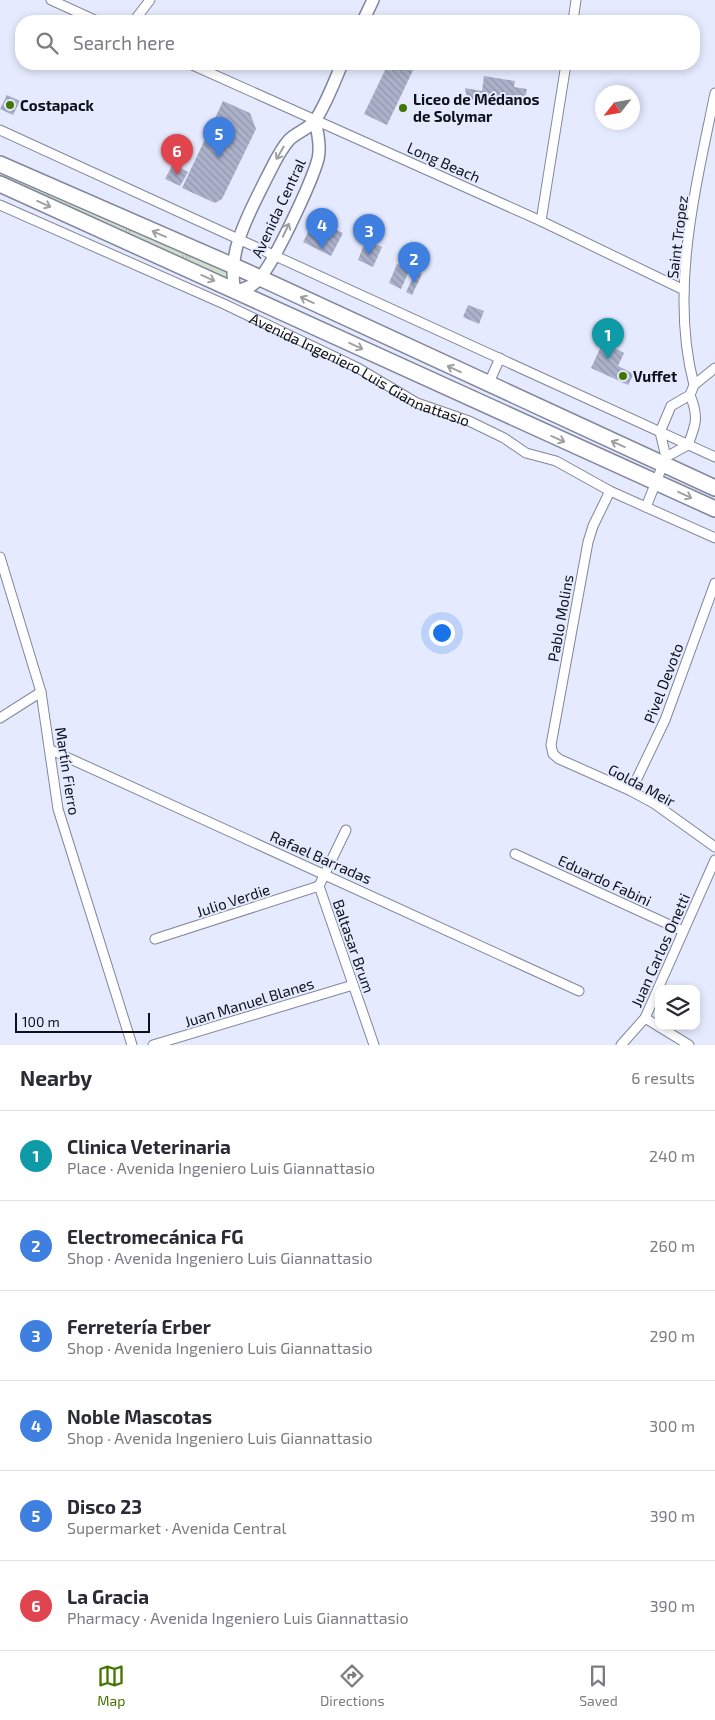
<!DOCTYPE html>
<html lang="en">
<head>
<meta charset="utf-8">
<style>
	body { margin:0; font-family:"Exo 2",sans-serif; background:#f2f2f3; color:#2b2b33 }
	.controls { position:absolute; right:15px; bottom:15px; display:grid; overflow:hidden; border-radius:10px; box-shadow:0 2px 8px #0003 }
	.controls button { width:45px; height:45px; display:grid; place-items:center; padding:0; border:0; border-bottom:1px solid #e1e1e2; background:#fff; color:#2b2b33; font:25px sans-serif }
	.compass { position:absolute; left:595px; top:85px; width:45px; height:45px; border-radius:50%; background:#fff; box-shadow:0 2px 8px #0003; rotate:239deg }
	.scale { position:absolute; left:15px; bottom:12px; width:135px; box-sizing:border-box; padding-left:5px; border:2px solid #0f111a; border-top:0; font-size:14px; line-height:18px; white-space:nowrap; color:#0f111a; -webkit-text-stroke:4px #e5eafe; paint-order:stroke }
	.you { position:absolute; left:441px; top:632px; width:18px; height:18px; margin:-12px; border:4px solid #fff; border-radius:50%; background:#1a73e8; box-shadow:0 0 0 8px #1a73e833 }
	.badge { display:grid; place-items:center; width:32px; height:32px; border-radius:50%; background:#437600; color:#fff; font-size:16px; font-weight:700 }
	.pin { position:absolute; translate:-50% -41px; filter:drop-shadow(0 1px 2px #0008) }
	.pin::after { content:''; position:absolute; top:26px; width:18px; height:15px; background:inherit; clip-path:polygon(0 0,100% 0,50% 100%) }
	.list { margin:0; padding:0; list-style:none }
	h2 { display:flex; justify-content:space-between; align-items:center; height:65px; margin:0; padding:0 20px; font-size:21px }
	h2 small { font-size:16px; font-weight:400; color:#7c7c81 }
	.list li { display:grid; grid-template-columns:32px 1fr auto; gap:15px; align-items:center; box-sizing:border-box; height:90px; padding:0 20px; border-top:1px solid #e1e1e2 }
	.list b { display:block; font-size:19px; white-space:nowrap }
	.list p { margin:0; font-size:16px; white-space:nowrap; color:#7c7c81 }
	.list em { font-size:16px; font-style:normal; color:#7c7c81 }
	.icon { flex:none; width:28px; height:28px; fill:none; stroke:currentColor; stroke-width:2; stroke-linecap:round; stroke-linejoin:round }
	.map { position:relative; flex:none; width:715px; height:1045px; overflow:hidden }
	.search { position:absolute; background:#fff; box-shadow:0 2px 8px #0003; left:15px; right:15px; top:15px; height:55px; display:flex; align-items:center; gap:12px; box-sizing:border-box; padding:0 18px; border-radius:20px; color:#7c7c81; font-size:19px }
	.sheet { height:605px; background:#fff }
	nav { display:flex; justify-content:space-around; align-items:center; box-sizing:border-box; height:70px; border-top:1px solid #e1e1e2; background:#fff; font-size:14px; color:#7c7c81 }
	nav a { display:grid; justify-items:center; gap:2px }
	nav .on { color:#437600 }
	.map>svg:first-child { display:block }
	.grass { fill:url(#grass-tufts) }
	.building { fill:url(#building-back-hatch) }
	.lines { fill:none; stroke-linecap:round; stroke-linejoin:round }
	.minor-casing { stroke:#80869d; stroke-width:11 }
	.tertiary-casing { stroke:#80869d; stroke-width:14 }
	.primary-casing { stroke:#80869d; stroke-width:18 }
	.minor { stroke:#fff; stroke-width:9 }
	.tertiary { stroke:#fff; stroke-width:11 }
	.primary { stroke:#fff; stroke-width:15 }
	.oneway { stroke:#9fa0a3 }
	.poi-dot { fill:#437600; stroke:#e5eafe; stroke-width:2 }
	.labels { text-anchor:middle; dominant-baseline:central; stroke-width:4; stroke-linejoin:round; paint-order:stroke }
	.poi-label { font-size:15px; font-weight:bold; fill:#0f111a; stroke:#e5eafe; text-anchor:start }
	.street-label { font-size:15px; fill:#0f111a; stroke:#e5eafe }
</style>
</head>
<body>
<div class="map">
<svg width="715" height="1045" viewBox="0 0 715 1045">
	<defs>
		<pattern id="grass-tufts" width="24" height="20" patternUnits="userSpaceOnUse" patternTransform="scale(1.25)"><rect width="24" height="20" fill="#d1dfc8"/><path d="M3 7l-1-3M5 7V3M7 7l1-3M15 17l-1-3M17 17v-4M19 17l1-3" fill="none" stroke="#b2beab"/></pattern>
		<pattern id="building-back-hatch" width="6" height="6" patternUnits="userSpaceOnUse" patternTransform="scale(1.25)"><rect width="6" height="6" fill="#aab1c9"/><path d="M-1 5l2 2M0 0l6 6M5-1l2 2" fill="none" stroke="#9197ac"/></pattern>
	</defs>
	<rect width="100%" height="100%" fill="#e5eafe"/>
	<!-- grass -->
	<polygon class="grass" points="0,169 232,274 229,282 0,178"/>
	<!-- building -->
	<g class="building">
		<polygon points="388,64 416,64 387,125 364,114"/>
		<polygon points="484,76 515,81 514,87 527,89 525,98 512,96 511,105 490,102 474,104 475,100 467,99 465,88 482,91"/>
		<polygon points="7,95 20,101 13,115 0,109"/>
		<polygon points="223,101 250,113 256,129 222,199 215,203 182,188"/>
		<polygon points="173,164 188,172 180,186 165,179"/>
		<polygon points="315,219 343,233 331,256 303,242"/>
		<polygon points="373,243 382,247 373,267 358,260 363,247 370,250"/>
		<polygon points="397,264 410,269 401,289 389,283"/>
		<polygon points="416,271 422,274 412,295 406,292"/>
		<polygon points="468,305 484,311 479,324 463,317"/>
		<polygon points="603,342 624,353 618,366 634,374 628,385 591,368"/>
	</g>
	<g class="lines">
		<defs>
			<g id="minor">
				<polyline points="51,0 97,21"/>
				<polyline points="134,21 150,0"/>
				<polyline points="573,21 576,0"/>
				<polyline points="190,64 541,221 684,290"/>
				<polyline points="0,130 715,457"/>
				<path id="s1" d="M 0,205 L 224,304 L 358,368 L 417,403 L 469,421 L 504,438 L 526,453 L 556,461 L 610,491 L 715,538"/>
				<polyline points="541,221 566,64"/>
				<polyline points="488,385 500,358"/>
				<path d="M 694,385 C 669,290 696,187 715,93"/>
				<path d="M 666,457 L 688,445 C 696,424 699,417 690,395 L 694,385 L 715,368"/>
				<polyline points="610,491 593,526 588,542 551,745 553,754 559,759 631,791 655,804 715,847"/>
				<polyline points="646,507 666,457 660,432 671,406 690,395"/>
				<polyline points="0,557 41,692 58,809 132,1045"/>
				<polyline points="0,718 41,692"/>
				<polyline points="51,750 579,991"/>
				<polyline points="631,791 665,720 715,583"/>
				<polyline points="346,830 319,886 374,1045"/>
				<polyline points="515,854 683,931"/>
				<polyline points="155,939 319,886"/>
				<polyline points="645,1018 689,1045"/>
				<polyline points="153,1045 353,985"/>
				<polyline points="621,1045 645,1018 715,860"/>
			</g>
			<g id="tertiary">
				<polyline points="363,21 373,0"/>
				<path d="M 315,121 C 318,133 321,147 318,159 C 312,181 272,269 256,282 C 250,288 243,289 235,291 C 226,252 250,212 266,179 C 273,166 279,151 289,140 C 297,132 311,128 316,119 C 327,102 334,82 342,64"/>
			</g>
			<g id="primary">
				<polyline points="0,164 245,271 715,488"/>
				<polyline points="0,184 715,509"/>
			</g>
		</defs>
		<!-- minor casing -->
		<use href="#minor" class="minor-casing"/>
		<!-- tertiary casing -->
		<use href="#tertiary" class="tertiary-casing"/>
		<!-- primary casing -->
		<use href="#primary" class="primary-casing"/>
		<!-- minor -->
		<use href="#minor" class="minor"/>
		<!-- tertiary -->
		<use href="#tertiary" class="tertiary"/>
		<!-- primary -->
		<use href="#primary" class="primary"/>
	</g>
	<!-- one-way arrows -->
	<defs><path id="oneway-shaft" d="M-6 0H5M1.5-3L5.5 0L1.5 3" fill="none" stroke-width="1.6" stroke-linecap="round" stroke-linejoin="round" transform="scale(1.25)"/></defs>
	<g class="oneway">
		<use href="#oneway-shaft" transform="translate(280 153) rotate(120)"/>
		<use href="#oneway-shaft" transform="translate(44 204) rotate(24)"/>
		<use href="#oneway-shaft" transform="translate(286 230) rotate(-65)"/>
		<use href="#oneway-shaft" transform="translate(159 234) rotate(-157)"/>
		<use href="#oneway-shaft" transform="translate(208 278) rotate(24)"/>
		<use href="#oneway-shaft" transform="translate(307 300) rotate(-155)"/>
		<use href="#oneway-shaft" transform="translate(356 346) rotate(25)"/>
		<use href="#oneway-shaft" transform="translate(454 369) rotate(-155)"/>
		<use href="#oneway-shaft" transform="translate(558 439) rotate(24)"/>
		<use href="#oneway-shaft" transform="translate(618 444) rotate(-156)"/>
		<use href="#oneway-shaft" transform="translate(685 495) rotate(25)"/>
	</g>
	<!-- markers -->
	<g class="poi-dot">
		<circle cx="10" cy="105" r="5"/>
		<circle cx="403" cy="108" r="5"/>
		<circle cx="623" cy="376" r="5"/>
	</g>
	<g class="labels">
		<!-- poi labels -->
		<g class="poi-label">
			<text x="413" y="99">Liceo de Médanos<tspan x="413" dy="17">de Solymar</tspan></text>
			<text x="20" y="105">Costapack</text>
			<text x="633" y="376">Vuffet</text>
		</g>
		<!-- street labels -->
		<g class="street-label">
			<text transform="translate(444 162) rotate(24)">Long Beach</text>
			<text transform="translate(278 208) rotate(-65)">Avenida Central</text>
			<text transform="translate(677 237) rotate(-83)">Saint Tropez</text>
			<text stroke="none"><textPath href="#s1" startOffset="396">Avenida Ingeniero Luis Giannattasio</textPath></text>
			<text transform="translate(560 618) rotate(-80)">Pablo Molins</text>
			<text transform="translate(663 683) rotate(-69)">Pivel Devoto</text>
			<text transform="translate(68 771) rotate(81)">Martín Fierro</text>
			<text transform="translate(642 785) rotate(28)">Golda Meir</text>
			<text transform="translate(321 857) rotate(24)">Rafael Barradas</text>
			<text transform="translate(605 880) rotate(25)">Eduardo Fabini</text>
			<text transform="translate(233 900) rotate(-18)">Julio Verdie</text>
			<text transform="translate(354 946) rotate(71)">Baltasar Brum</text>
			<text transform="translate(660 950) rotate(-66)">Juan Carlos Onetti</text>
			<text transform="translate(249 1002) rotate(-17)">Juan Manuel Blanes</text>
		</g>
	</g>
</svg>
<div class="controls">
<button><svg class="icon" aria-label="layers" viewBox="0 0 24 24"><path d="M12 4l9 5-9 5-9-5zM3 14l9 5 9-5"/></svg></button>
</div>
<svg class="compass" viewBox="-18 -18 36 36"><path d="M0-13l5 13h-10z" fill="#e53935"/><path d="M0 13l5-13h-10z" fill="#7c7c81"/></svg>
<div class="scale">100 m</div>
<div class="you"></div>
<div class="pin badge" style="left:608px;top:359px;background:#0f9aa8">1</div>
<div class="pin badge" style="left:414px;top:283px;background:#3f7fe0">2</div>
<div class="pin badge" style="left:369px;top:255px;background:#3f7fe0">3</div>
<div class="pin badge" style="left:322px;top:249px;background:#3f7fe0">4</div>
<div class="pin badge" style="left:219px;top:158px;background:#3f7fe0">5</div>
<div class="pin badge" style="left:177px;top:175px;background:#e0444e">6</div>
<div class="search"><svg class="icon" aria-label="search" viewBox="0 0 24 24"><circle cx="10" cy="10" r="6"/><path d="M15 15l6 6"/></svg>Search here</div>
</div>
<section class="sheet">
<h2>Nearby<small>6 results</small></h2>
<ul class="list">
<li><span class="badge" style="background:#0f9aa8">1</span><div><b>Clinica Veterinaria</b><p>Place · Avenida Ingeniero Luis Giannattasio</p></div><em>240 m</em></li>
<li><span class="badge" style="background:#3f7fe0">2</span><div><b>Electromecánica FG</b><p>Shop · Avenida Ingeniero Luis Giannattasio</p></div><em>260 m</em></li>
<li><span class="badge" style="background:#3f7fe0">3</span><div><b>Ferretería Erber</b><p>Shop · Avenida Ingeniero Luis Giannattasio</p></div><em>290 m</em></li>
<li><span class="badge" style="background:#3f7fe0">4</span><div><b>Noble Mascotas</b><p>Shop · Avenida Ingeniero Luis Giannattasio</p></div><em>300 m</em></li>
<li><span class="badge" style="background:#3f7fe0">5</span><div><b>Disco 23</b><p>Supermarket · Avenida Central</p></div><em>390 m</em></li>
<li><span class="badge" style="background:#e0444e">6</span><div><b>La Gracia</b><p>Pharmacy · Avenida Ingeniero Luis Giannattasio</p></div><em>390 m</em></li>
</ul>
</section>
<nav>
<a class="on"><svg class="icon" aria-label="map" viewBox="0 0 24 24"><path d="M3 6l6-2 6 2 6-2v14l-6 2-6-2-6 2zM9 4v14M15 6v14"/></svg>Map</a>
<a><svg class="icon" aria-label="directions" viewBox="0 0 24 24"><path d="M12 3l9 9-9 9-9-9zM9 14v-3h6M13 9l2 2-2 2"/></svg>Directions</a>
<a><svg class="icon" aria-label="saved" viewBox="0 0 24 24"><path d="M7 4h10v16l-5-4-5 4z"/></svg>Saved</a>
</nav>
</body>
</html>
